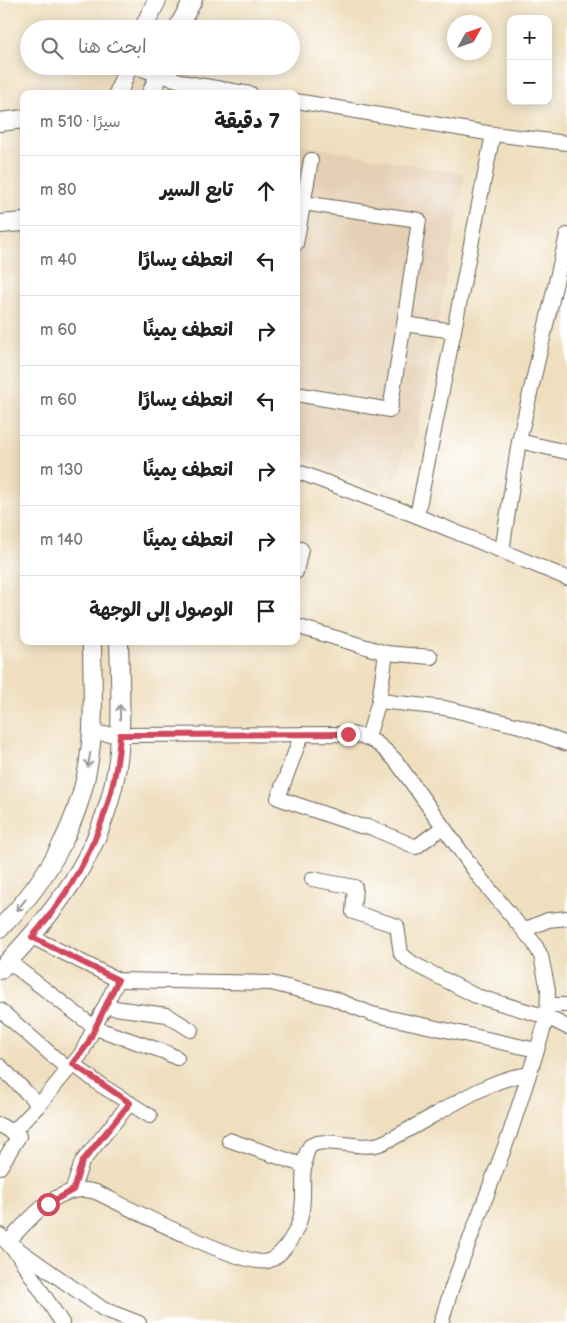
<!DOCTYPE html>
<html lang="ar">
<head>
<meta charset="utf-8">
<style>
	body { margin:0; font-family:"Balsamiq Sans","Playpen Sans Arabic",sans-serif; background:#f2f2f2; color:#222; direction:rtl }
	.controls { position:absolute; right:15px; top:15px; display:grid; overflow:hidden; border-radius:10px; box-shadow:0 2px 12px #0003 }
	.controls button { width:45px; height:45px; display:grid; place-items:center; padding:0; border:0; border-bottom:1px solid #e0e0e0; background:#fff; color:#222; font:25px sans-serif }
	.compass { position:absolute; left:447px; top:15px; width:45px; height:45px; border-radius:50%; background:#fff; box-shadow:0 2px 12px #0003; rotate:50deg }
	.stop { position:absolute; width:15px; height:15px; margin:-11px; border:4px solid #d1495b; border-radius:50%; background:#fff }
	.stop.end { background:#d1495b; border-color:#fff; box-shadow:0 1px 5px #0008 }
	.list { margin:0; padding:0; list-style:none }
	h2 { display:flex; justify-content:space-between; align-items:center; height:65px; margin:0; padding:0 20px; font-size:21px }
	h2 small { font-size:16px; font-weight:400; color:#767676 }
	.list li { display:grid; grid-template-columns:32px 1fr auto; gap:15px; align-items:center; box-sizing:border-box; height:70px; padding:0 20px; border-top:1px solid #e0e0e0 }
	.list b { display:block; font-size:19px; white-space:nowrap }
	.list em { font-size:16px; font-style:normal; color:#767676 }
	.icon { flex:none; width:28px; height:28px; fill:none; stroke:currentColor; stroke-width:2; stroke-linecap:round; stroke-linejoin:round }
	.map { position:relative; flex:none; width:567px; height:1323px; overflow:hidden; direction:ltr }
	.search { position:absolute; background:#fff; box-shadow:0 2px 12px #0003; left:20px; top:20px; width:280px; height:55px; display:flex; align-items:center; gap:12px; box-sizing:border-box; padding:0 18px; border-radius:28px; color:#767676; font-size:19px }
	.panel { position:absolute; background:#fff; box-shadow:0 2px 12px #0003; left:20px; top:90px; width:280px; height:555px; border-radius:10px; direction:rtl }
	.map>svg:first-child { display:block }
	.built { fill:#e5d0b5 }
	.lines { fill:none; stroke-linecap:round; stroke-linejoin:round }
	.minor-casing { stroke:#666055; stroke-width:16 }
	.major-casing { stroke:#666055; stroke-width:20 }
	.minor { stroke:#fff; stroke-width:14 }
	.major { stroke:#fff; stroke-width:18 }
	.oneway { stroke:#999 }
	.route { stroke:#d1495b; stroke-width:6 }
</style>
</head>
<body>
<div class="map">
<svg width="567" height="1323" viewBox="0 0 567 1323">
	<rect width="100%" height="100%" fill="#fff"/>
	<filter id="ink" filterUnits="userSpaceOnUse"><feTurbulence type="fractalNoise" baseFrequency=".02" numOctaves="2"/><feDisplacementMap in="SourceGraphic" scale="10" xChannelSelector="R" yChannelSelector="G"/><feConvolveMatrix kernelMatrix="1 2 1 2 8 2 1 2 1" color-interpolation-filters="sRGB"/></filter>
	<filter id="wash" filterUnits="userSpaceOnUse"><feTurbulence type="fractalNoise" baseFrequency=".0096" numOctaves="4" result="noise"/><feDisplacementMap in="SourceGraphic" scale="20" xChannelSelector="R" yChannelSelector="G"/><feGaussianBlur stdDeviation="1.12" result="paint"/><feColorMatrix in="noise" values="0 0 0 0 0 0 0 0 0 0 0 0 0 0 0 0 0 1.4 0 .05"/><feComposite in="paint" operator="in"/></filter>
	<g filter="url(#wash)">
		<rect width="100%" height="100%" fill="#efdfbf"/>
		<!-- built -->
		<polygon class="built" points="296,144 465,174 414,451 404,449 393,494 296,455"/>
	</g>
	<g filter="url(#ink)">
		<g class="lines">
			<defs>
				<g id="minor">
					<polyline points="132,66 187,83 251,94"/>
					<polyline points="296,101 493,134 567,143"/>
					<polyline points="303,203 419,220 404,324 454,331"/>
					<polyline points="296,244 311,160"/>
					<polyline points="296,394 390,410 404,324"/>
					<polyline points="519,441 567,452"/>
					<polyline points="296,471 417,516 567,578"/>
					<polyline points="417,516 493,134"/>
					<polyline points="296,548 301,549 296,572"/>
					<polyline points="502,551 519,441 567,235"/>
					<polyline points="296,626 386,653 431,657"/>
					<polyline points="379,701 445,708 520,726 567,744"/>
					<path d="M 92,733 L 120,735 L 347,734 C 370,735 381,745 396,761 L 480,878 L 534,943 L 541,956 L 548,990 L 547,1017 L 537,1050 L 510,1133 L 452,1287 L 441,1323"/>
					<polyline points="302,734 278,798 360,826 370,827 416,847 443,827"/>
					<polyline points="368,737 379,701 386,653"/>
					<polyline points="312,879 355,887 353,912 397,926 401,954 412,963 476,996 547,1017 567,1027"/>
					<polyline points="524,930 548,920 567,918"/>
					<polyline points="32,937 118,980 271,983 332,998 372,1014 537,1050"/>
					<polyline points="8,961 95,1028 165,1052 177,1058"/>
					<polyline points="549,1005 567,1005"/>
					<polyline points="107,1007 167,1015 191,1030"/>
					<polyline points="0,1010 69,1070"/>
					<polyline points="73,1064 99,1084 150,1116"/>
					<polyline points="0,1066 39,1105"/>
					<polyline points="0,1125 19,1136 0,1167"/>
					<polyline points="12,1133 39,1105 81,1054 118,980"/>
					<polyline points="229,1140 305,1166"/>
					<polyline points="73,1189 82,1162 130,1103"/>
					<polyline points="0,1235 18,1255 62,1323"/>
					<path d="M 139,1323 L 103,1309 L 8,1242 C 30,1218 60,1181 96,1192 C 123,1205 245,1269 268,1261 C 282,1256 291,1240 297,1228 C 309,1202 297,1167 310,1146 C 326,1135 360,1152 382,1143 C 421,1127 489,1075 528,1075"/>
				</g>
				<g id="major">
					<polyline points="143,29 157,0"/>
					<polyline points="177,29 193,0"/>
					<polyline points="118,94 128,66"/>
					<polyline points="151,94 162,66"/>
					<polyline points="0,122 24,119"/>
					<polyline points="0,224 24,222"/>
					<path d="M 0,928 C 48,881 82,819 90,752 C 95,716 92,678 92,641"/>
					<path d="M 0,970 C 61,907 110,842 119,751 C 122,715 120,678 119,641"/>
				</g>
			</defs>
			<!-- minor casing -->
			<use href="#minor" class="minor-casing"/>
			<!-- major casing -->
			<use href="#major" class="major-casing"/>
			<!-- minor -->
			<use href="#minor" class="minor"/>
			<!-- major -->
			<use href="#major" class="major"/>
		</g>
		<!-- one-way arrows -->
		<defs><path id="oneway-shaft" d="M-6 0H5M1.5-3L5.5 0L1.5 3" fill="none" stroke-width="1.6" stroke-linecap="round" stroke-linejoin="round" transform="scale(1.25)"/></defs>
		<g class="oneway">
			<use href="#oneway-shaft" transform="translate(120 712) rotate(-90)"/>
			<use href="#oneway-shaft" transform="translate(89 760) rotate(101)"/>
			<use href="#oneway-shaft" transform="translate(21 905) rotate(130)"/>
		</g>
	</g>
	<g class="lines" filter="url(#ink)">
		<!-- route -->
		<path class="route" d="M 48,1204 L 73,1190 L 82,1162 L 130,1103 L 73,1064 L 87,1045 L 118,980 L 32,937 C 82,879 115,812 120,735 L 348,734"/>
	</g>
</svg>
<div class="controls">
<button>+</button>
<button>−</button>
</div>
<svg class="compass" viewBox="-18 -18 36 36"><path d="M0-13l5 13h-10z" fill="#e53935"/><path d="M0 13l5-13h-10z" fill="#767676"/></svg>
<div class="stop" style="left:48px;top:1204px"></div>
<div class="stop end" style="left:348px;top:734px"></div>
<div class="search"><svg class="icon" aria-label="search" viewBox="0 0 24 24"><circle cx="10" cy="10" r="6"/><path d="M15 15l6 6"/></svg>ابحث هنا</div>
<section class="panel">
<h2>7 دقيقة<small>سيرًا · 510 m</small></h2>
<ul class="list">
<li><svg class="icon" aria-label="ahead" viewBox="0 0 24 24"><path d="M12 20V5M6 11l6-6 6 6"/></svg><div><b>تابع السير</b></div><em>80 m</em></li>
<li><svg class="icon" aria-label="left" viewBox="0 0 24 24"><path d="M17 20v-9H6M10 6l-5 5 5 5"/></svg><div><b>انعطف يسارًا</b></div><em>40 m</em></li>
<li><svg class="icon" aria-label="right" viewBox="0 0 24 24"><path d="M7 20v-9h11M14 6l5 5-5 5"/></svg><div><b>انعطف يمينًا</b></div><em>60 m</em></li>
<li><svg class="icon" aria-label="left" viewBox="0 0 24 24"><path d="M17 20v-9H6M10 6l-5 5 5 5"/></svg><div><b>انعطف يسارًا</b></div><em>60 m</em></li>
<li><svg class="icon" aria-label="right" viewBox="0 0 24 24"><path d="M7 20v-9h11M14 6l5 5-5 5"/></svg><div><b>انعطف يمينًا</b></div><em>130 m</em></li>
<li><svg class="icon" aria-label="right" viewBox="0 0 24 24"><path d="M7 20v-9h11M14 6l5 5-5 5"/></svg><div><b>انعطف يمينًا</b></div><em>140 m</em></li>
<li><svg class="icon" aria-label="arrive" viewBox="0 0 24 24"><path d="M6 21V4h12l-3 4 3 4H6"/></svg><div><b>الوصول إلى الوجهة</b></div></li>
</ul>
</section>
</div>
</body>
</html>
